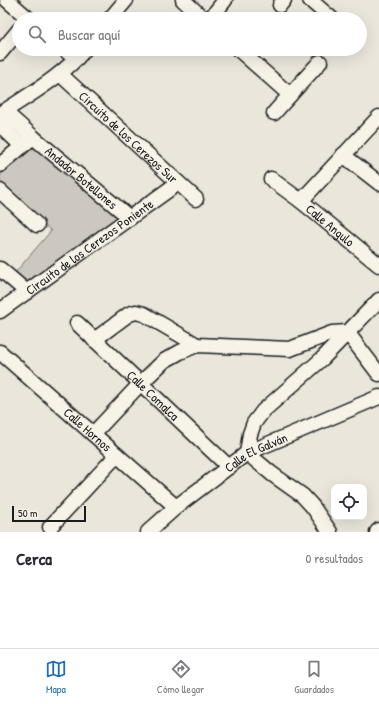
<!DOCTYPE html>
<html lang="es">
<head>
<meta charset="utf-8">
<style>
	body { margin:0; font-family:"Patrick Hand",sans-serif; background:#f2f2f3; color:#2b2b33 }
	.controls { position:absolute; right:12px; bottom:12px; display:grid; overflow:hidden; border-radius:8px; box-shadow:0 4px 16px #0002 }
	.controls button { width:36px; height:36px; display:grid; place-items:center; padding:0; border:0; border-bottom:1px solid #e1e1e2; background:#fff; color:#2b2b33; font:20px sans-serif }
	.scale { position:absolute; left:12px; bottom:10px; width:74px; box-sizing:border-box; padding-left:4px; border:2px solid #1c1c1c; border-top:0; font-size:11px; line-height:14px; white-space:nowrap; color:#1c1c1c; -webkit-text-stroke:3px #f7f3e8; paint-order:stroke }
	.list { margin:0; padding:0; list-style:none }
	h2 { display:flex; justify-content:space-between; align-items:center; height:52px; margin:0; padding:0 16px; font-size:17px }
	h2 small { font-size:13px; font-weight:400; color:#7c7c81 }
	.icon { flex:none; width:22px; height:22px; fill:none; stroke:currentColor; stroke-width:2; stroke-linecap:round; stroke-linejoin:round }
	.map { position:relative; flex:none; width:379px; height:532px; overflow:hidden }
	.search { position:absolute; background:#fff; box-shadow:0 4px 16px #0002; left:12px; right:12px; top:12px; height:44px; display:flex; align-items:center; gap:10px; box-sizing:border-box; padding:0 14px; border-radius:22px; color:#7c7c81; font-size:15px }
	.sheet { height:116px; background:#fff }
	nav { display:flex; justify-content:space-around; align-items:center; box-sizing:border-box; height:56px; border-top:1px solid #e1e1e2; background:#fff; font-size:11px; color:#7c7c81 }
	nav a { display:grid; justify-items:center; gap:2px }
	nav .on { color:#1f6fb2 }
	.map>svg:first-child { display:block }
	.green { fill:#ccc8c0; stroke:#74726e }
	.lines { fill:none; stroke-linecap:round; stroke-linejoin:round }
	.minor-casing { stroke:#1c1c1c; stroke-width:17 }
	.minor { stroke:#f7f3e8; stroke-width:14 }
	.labels { text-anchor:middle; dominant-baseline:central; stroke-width:3; stroke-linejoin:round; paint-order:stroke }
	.street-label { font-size:13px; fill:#1c1c1c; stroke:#f7f3e8 }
</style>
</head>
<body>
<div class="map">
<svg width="379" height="532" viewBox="0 0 379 532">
	<rect width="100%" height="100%" fill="#eae6dc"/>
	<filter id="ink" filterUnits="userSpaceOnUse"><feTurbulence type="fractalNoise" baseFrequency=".025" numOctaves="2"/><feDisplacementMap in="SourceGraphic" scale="8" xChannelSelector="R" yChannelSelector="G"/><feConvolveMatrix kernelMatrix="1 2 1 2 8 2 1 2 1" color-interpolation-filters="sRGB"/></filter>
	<g filter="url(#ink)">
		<!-- green -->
		<polygon class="green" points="36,146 120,217 27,286 13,275 51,231 0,184 0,175"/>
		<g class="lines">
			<defs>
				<g id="minor">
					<polyline points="7,0 29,19"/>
					<polyline points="183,0 204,19"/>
					<polyline points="310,0 332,19"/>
					<polyline points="280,5 284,0"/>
					<polyline points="110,19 126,0"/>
					<polyline points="210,19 225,0"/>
					<polyline points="64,49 76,59"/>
					<polyline points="238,49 290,95 320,62"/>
					<polyline points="0,53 19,30"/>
					<path id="s1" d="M 60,74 L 196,199"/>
					<path id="s2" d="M 4,111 L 33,137 L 130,218"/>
					<polyline points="274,113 290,95"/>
					<path d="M 0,114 C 30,94 62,77 85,49"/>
					<polyline points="0,125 22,146"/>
					<polyline points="343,155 379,183"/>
					<polyline points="0,165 33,137"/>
					<path id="s3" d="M 271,179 L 301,201 L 379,265"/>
					<polyline points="0,191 37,225"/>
					<polyline points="301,201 379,117"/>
					<polyline points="0,269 27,292"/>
					<path id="s4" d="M 0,311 L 178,183"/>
					<path id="s5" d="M 77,323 L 229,467"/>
					<polyline points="347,332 379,374"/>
					<polyline points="94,340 129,314 136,312 144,314 197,345"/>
					<path id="s6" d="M 0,352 L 176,507"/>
					<polyline points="93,434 141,383 164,361 180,352 197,345 290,349 332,333 347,332"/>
					<polyline points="50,527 117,455"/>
					<path id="s7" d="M 148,532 L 176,507 L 247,453 L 379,397"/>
					<polyline points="330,532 313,507 303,496 272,474 247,453 250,434 254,423 263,411 323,358 379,300"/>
					<polyline points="377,532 379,530"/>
				</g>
			</defs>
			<!-- minor casing -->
			<use href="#minor" class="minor-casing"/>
			<!-- minor -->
			<use href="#minor" class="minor"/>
		</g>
	</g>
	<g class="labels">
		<!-- street labels -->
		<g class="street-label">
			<text stroke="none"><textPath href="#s1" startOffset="93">Circuito de los Cerezos Sur</textPath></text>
			<text stroke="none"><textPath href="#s2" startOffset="102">Andador Botellones</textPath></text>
			<text stroke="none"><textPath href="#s3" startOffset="75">Calle Angulo</textPath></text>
			<text stroke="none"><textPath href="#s4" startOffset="110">Circuito de los Cerezos Poniente</textPath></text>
			<text stroke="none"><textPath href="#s5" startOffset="105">Calle Comalca</textPath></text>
			<text stroke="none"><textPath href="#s6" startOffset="117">Calle Hornos</textPath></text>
			<text stroke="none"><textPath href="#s7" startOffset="135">Calle El Galván</textPath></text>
		</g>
	</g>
</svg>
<div class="controls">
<button><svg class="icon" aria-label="locate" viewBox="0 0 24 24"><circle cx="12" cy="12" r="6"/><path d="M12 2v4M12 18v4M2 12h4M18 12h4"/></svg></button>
</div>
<div class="scale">50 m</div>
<div class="search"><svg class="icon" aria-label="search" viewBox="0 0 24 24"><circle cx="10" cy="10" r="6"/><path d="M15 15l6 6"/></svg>Buscar aquí</div>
</div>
<section class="sheet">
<h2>Cerca<small>0 resultados</small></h2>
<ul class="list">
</ul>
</section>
<nav>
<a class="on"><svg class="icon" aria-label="map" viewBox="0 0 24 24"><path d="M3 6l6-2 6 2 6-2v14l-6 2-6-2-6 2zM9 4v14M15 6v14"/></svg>Mapa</a>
<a><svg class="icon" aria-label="directions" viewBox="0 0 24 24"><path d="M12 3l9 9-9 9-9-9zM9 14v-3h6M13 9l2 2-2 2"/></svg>Cómo llegar</a>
<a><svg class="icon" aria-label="saved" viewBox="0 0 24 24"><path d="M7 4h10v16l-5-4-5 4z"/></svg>Guardados</a>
</nav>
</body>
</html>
